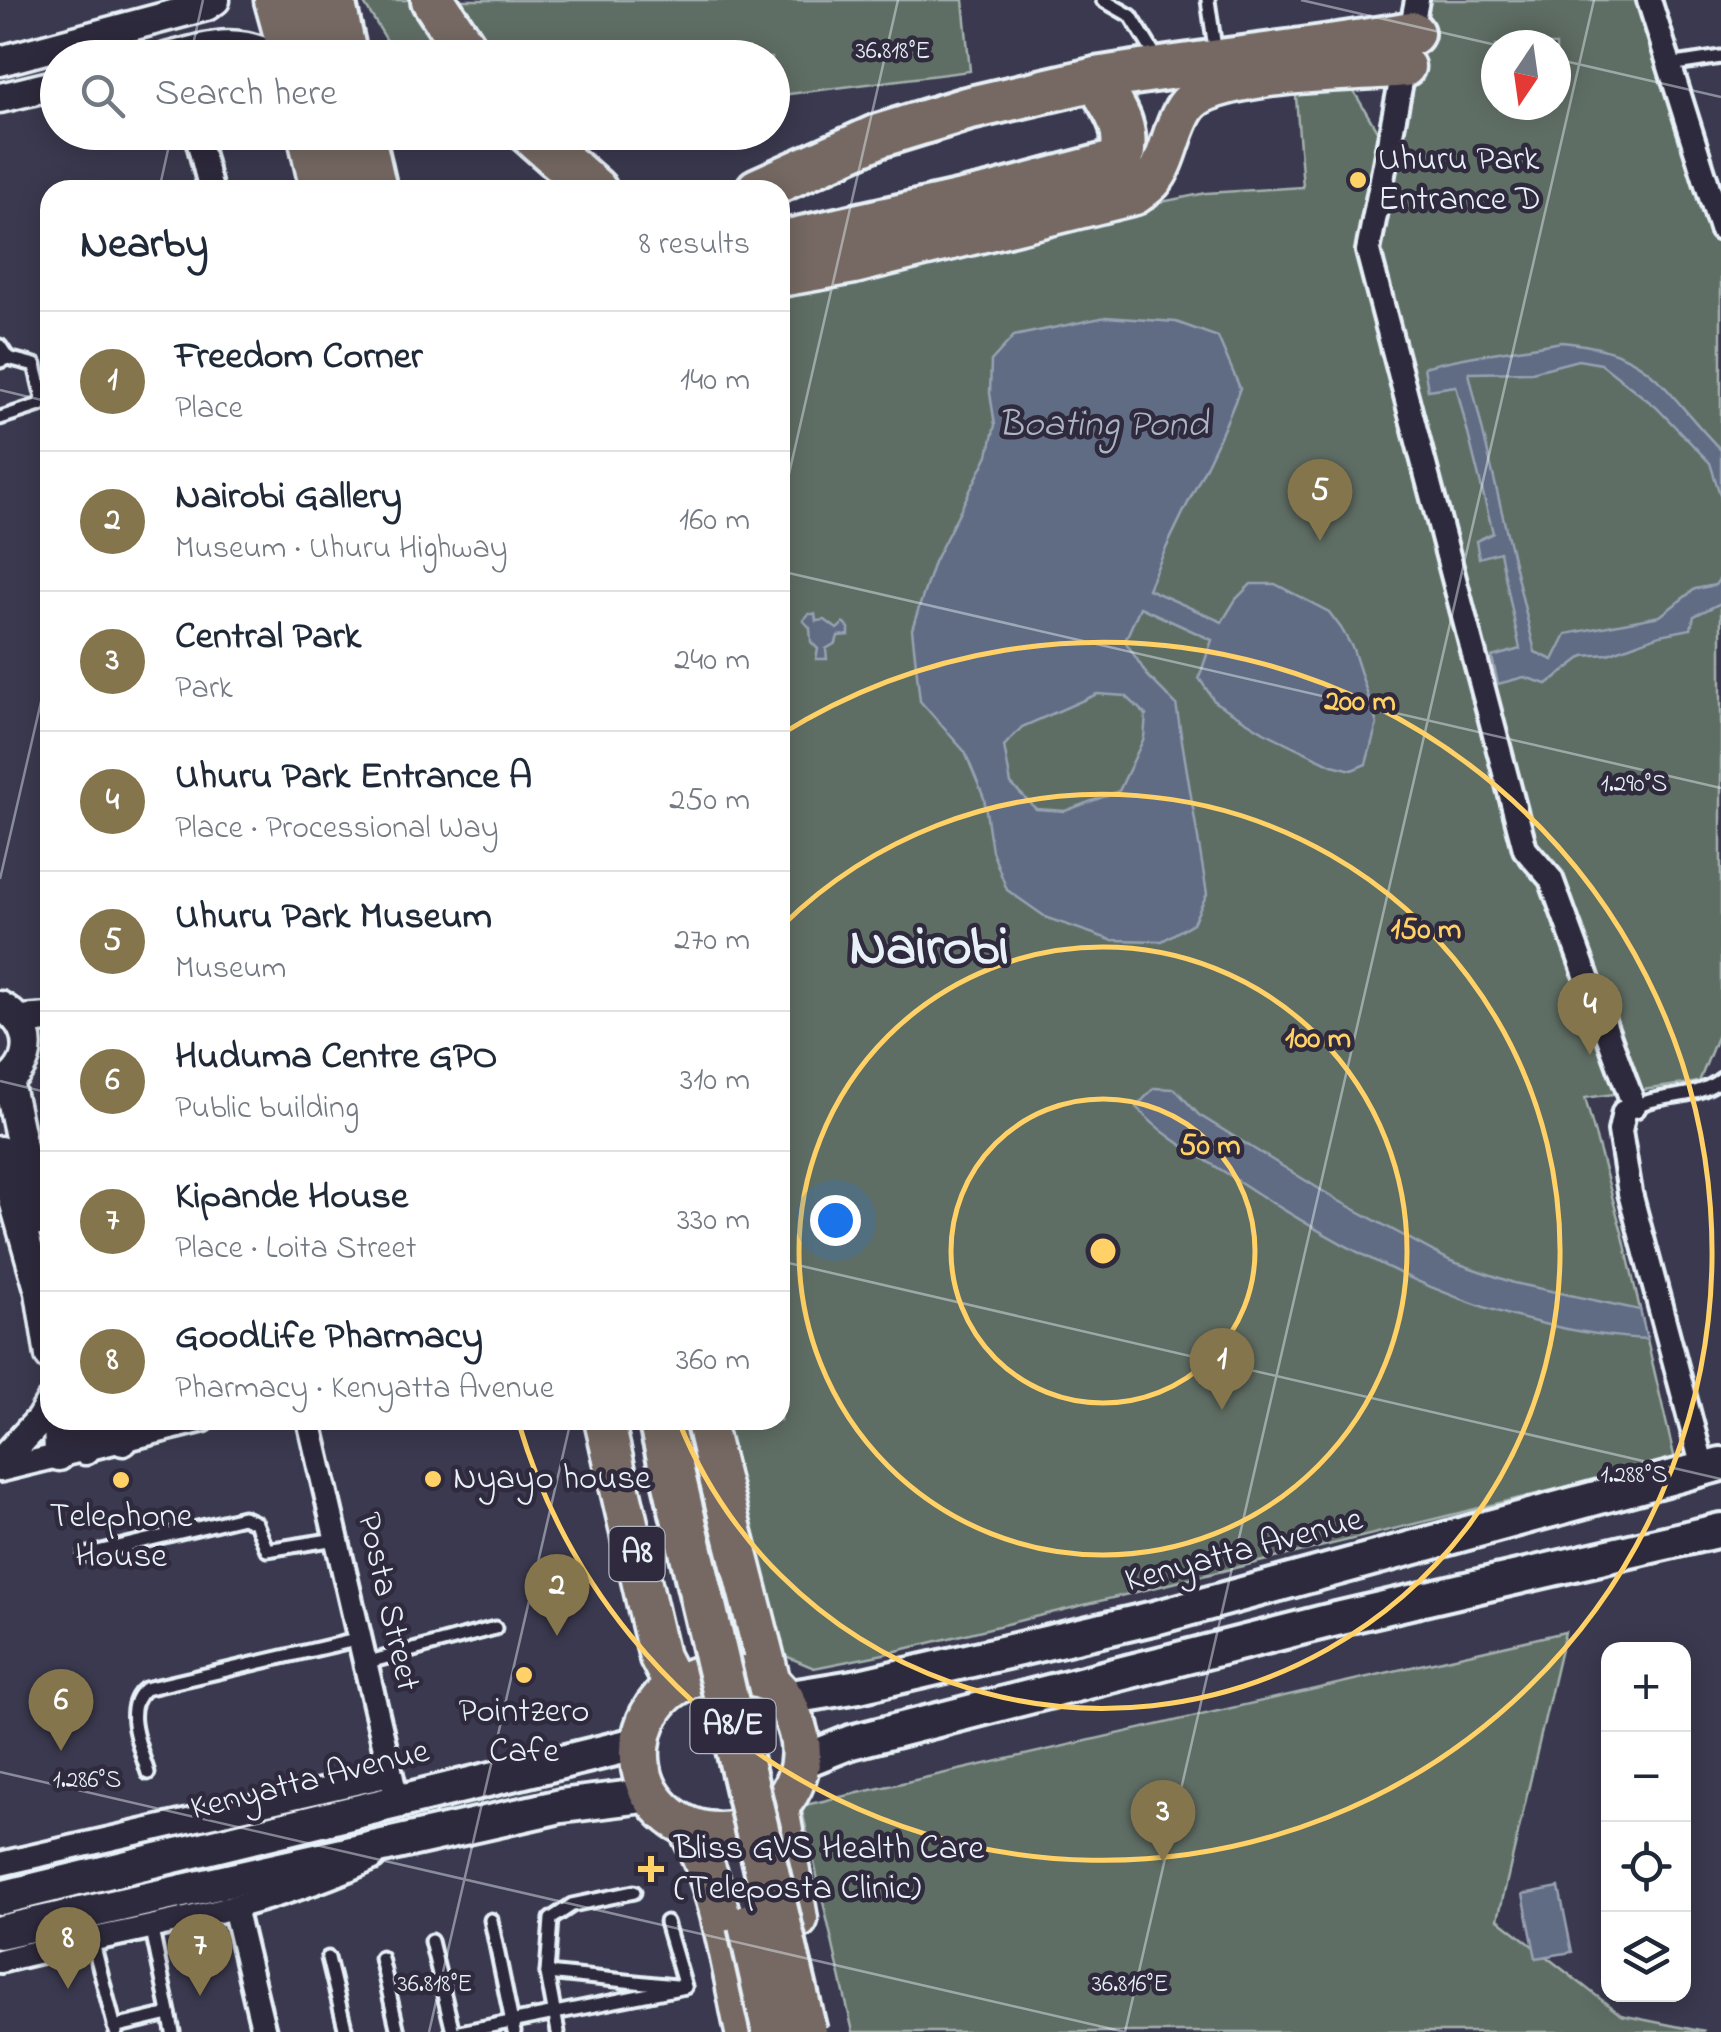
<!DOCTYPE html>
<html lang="en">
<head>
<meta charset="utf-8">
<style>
	body { margin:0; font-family:"Indie Flower",sans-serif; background:#f2f2f3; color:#1f2937 }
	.controls { position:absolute; right:30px; bottom:30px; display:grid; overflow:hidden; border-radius:20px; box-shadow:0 5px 25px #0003 }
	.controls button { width:90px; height:90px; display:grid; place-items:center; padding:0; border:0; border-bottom:2px solid #e0e1e3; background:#fff; color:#1f2937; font:50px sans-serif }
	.compass { position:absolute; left:1481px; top:30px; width:90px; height:90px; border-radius:50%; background:#fff; box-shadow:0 5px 25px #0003; rotate:193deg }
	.you { position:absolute; left:835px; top:1220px; width:35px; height:35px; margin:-25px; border:8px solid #fff; border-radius:50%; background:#1a73e8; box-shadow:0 0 0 15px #1a73e833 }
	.badge { display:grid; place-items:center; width:65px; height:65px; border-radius:50%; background:#84754c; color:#fff; font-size:32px; font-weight:700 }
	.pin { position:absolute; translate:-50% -82px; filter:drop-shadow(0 2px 5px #0008) }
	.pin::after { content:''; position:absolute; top:52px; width:35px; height:30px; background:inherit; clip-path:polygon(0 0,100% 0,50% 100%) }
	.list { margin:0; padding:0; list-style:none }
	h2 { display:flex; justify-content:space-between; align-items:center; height:130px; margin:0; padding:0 40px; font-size:42px }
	h2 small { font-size:32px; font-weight:400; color:#747a83 }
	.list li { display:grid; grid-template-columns:65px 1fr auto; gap:30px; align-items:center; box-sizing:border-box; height:140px; padding:0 40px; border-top:2px solid #e0e1e3 }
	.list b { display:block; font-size:38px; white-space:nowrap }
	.list p { margin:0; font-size:32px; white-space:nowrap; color:#747a83 }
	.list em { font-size:32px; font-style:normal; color:#747a83 }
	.icon { flex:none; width:55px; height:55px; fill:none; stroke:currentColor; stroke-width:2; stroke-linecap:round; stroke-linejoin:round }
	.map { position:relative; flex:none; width:1721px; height:2032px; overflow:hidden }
	.search { position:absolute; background:#fff; box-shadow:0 5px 25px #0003; left:40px; top:40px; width:750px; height:110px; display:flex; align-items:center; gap:25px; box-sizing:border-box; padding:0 35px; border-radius:55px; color:#747a83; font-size:38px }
	.panel { position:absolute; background:#fff; box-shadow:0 5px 25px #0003; left:40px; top:180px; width:750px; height:1250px; border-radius:30px }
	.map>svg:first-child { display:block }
	.green { fill:#5e6e65; stroke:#a3b0ae; stroke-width:2.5; fill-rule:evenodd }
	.water { fill:#616c83; stroke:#97a1b2; stroke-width:2.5; fill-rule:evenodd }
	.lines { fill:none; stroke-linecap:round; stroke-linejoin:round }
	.service-casing { stroke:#e8f1f8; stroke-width:19 }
	.minor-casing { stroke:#e8f1f8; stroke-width:30 }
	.tertiary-casing { stroke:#e8f1f8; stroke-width:35 }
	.secondary-casing { stroke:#e8f1f8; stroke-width:40 }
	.trunk-casing { stroke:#e8f1f8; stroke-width:45 }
	.motorway-casing { stroke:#e8f1f8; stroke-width:50 }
	.service { stroke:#2f2a3d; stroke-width:11 }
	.minor { stroke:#2f2a3d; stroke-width:22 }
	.tertiary { stroke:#2f2a3d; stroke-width:28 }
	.secondary { stroke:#2f2a3d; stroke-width:32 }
	.trunk { stroke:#766964; stroke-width:38 }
	.motorway { stroke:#766964; stroke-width:42 }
	.motorway-bridge-casing { stroke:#e8f1f8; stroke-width:50; stroke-linecap:butt }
	.motorway-bridge { stroke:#766964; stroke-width:42 }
	.ticks { fill:none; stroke:#e8f1f8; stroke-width:2.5; stroke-opacity:0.45 }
	.ring { fill:none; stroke:#ffd166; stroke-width:5 }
	.poi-dot { fill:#ffd166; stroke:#2f2a3d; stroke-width:4 }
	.labels { text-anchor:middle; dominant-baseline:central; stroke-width:9; stroke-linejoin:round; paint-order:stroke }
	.shield { fill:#2f2a3d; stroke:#b0b5c0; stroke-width:2.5 }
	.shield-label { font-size:32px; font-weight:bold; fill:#e8f1f8 }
	.poi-label { font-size:35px; fill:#e8f1f8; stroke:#2f2a3d; text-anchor:start }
	.street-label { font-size:35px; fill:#e8f1f8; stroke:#2f2a3d }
	.water-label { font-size:38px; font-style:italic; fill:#abb5c3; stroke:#2f2a3d }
	.town-label { font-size:55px; font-weight:bold; fill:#e8f1f8; stroke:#2f2a3d }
	.ticks-label { font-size:25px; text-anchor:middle; fill:#e8f1f8; stroke:#2f2a3d; stroke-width:9; stroke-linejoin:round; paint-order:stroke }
	.centre { fill:#ffd166; stroke:#2f2a3d; stroke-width:5 }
	.ring-label { font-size:30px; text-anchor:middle; font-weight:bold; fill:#ffd166; stroke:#2f2a3d; stroke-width:9; stroke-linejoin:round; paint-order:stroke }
</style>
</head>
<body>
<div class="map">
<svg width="1721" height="2032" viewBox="0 0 1721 2032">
	<rect width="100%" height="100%" fill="#3b394f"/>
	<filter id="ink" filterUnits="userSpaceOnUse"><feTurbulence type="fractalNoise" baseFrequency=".01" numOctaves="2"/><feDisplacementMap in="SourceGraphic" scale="20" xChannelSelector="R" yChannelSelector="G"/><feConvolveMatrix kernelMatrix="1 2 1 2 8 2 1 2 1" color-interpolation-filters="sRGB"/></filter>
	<g filter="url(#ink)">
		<!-- green -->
		<g class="green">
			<polygon points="362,0 963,0 970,71 773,96 772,58 397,57"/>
			<path d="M 1417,0 L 1649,0 L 1721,233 L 1721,1027 L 1699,1082 L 1585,1098 L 1623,1236 L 1675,1460 L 884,1654 L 814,1668 L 764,1647 L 701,1420 L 780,1420 L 780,286 L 953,244 L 1206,193 L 1303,187 L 1295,84 L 1353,90 L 1379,134 L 1392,130 ZM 1496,45 L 1556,45 L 1556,105 L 1496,105 Z"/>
			<polygon points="1565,1632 1498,1919 1621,2015 1705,2032 853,2032 801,1806"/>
		</g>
		<!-- water -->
		<g class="water">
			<path d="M 1106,317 L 1176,322 L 1218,337 L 1240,388 C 1215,457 1176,520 1148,589 L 1222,622 L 1236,599 L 1251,584 L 1275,584 L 1329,612 L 1341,628 L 1353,649 L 1377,724 L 1366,764 L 1352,770 L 1332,765 L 1264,732 L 1215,702 L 1199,678 L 1212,640 L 1140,607 L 1125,641 L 1147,675 L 1176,704 L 1207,894 L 1193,923 L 1162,941 L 1111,940 L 1047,918 L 1007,890 L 992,851 L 984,798 L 965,752 L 920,701 L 912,629 L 934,562 L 988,455 L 995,425 L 990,393 L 991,361 L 1014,336 ZM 1097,694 L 1126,696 L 1146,715 L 1144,738 L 1119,791 L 1065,811 L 1036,809 L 1011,784 L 1004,746 L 1022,727 Z"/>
			<path d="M 1561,342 C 1656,350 1662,391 1721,450 L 1721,498 L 1710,463 L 1656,407 L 1601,364 L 1578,360 L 1532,372 L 1469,373 L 1535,652 L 1553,660 L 1566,634 L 1660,616 L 1695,589 L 1715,585 L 1721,577 L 1721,603 L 1694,616 L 1691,629 L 1660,635 L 1608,654 L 1584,656 L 1547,684 L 1524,677 L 1498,684 L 1492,657 L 1520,649 L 1500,552 L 1479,558 L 1476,541 L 1493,533 L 1456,386 L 1428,390 L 1424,367 C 1471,354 1513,351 1561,342 Z"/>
			<polygon points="809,614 815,614 816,621 825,620 837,629 844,623 849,628 849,635 838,636 836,643 826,649 827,659 816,659 818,649 811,642 810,628 803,620"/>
			<path d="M 1154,1088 L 1175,1089 L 1199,1115 L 1339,1201 L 1451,1261 L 1514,1283 L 1640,1310 L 1647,1339 C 1494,1331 1359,1261 1234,1178 C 1197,1154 1167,1140 1136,1107 Z"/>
			<polygon points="1559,1887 1572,1952 1536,1958 1523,1894"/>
		</g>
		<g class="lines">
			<defs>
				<g id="service">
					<polyline points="1103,0 1131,16 1158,60"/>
					<polyline points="1208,0 1216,55"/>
					<polyline points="1669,65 1721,57"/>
					<polyline points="0,346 8,358 0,361"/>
					<polyline points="0,418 40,405 43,398 35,365 8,358"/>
					<path d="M 1632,1108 C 1661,1092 1695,1101 1721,1079"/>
					<polyline points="85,1555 243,1517 256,1523 267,1550 336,1539"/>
					<polyline points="365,1663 495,1628"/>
					<path d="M 148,1773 C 141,1749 121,1708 145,1689 L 360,1639"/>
					<polyline points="491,1920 514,2032"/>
					<polyline points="151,1925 173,2032"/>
					<polyline points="92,1939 116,2032"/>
					<polyline points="431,1941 453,2032"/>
					<polyline points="328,1958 346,2032"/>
					<polyline points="381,1958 398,2032"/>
					<polyline points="547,1973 685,1987 666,1922"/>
					<polyline points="114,2027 169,2014"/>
					<polyline points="460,2032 685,1987"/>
					<polyline points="558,2032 547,1973 551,1919 572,1905 634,1892"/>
				</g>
				<g id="minor">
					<polyline points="1417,0 1368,251 1525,849 1551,879 1634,1106"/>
					<polyline points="1649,0 1721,229"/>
					<polyline points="196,132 211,190"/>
					<polyline points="1624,1112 1620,1131 1630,1193 1703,1468"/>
					<polyline points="309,1420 394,1787"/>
					<polyline points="0,1470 203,1420"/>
					<polyline points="0,1864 390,1775"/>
					<polyline points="234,1907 264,2032"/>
					<path d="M 0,1961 C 124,1929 257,1913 373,1858"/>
				</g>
				<g id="tertiary">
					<path d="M 166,58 C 209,47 235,36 276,58"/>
					<polyline points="0,61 206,6 215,0"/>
					<polyline points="0,98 58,84"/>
					<path d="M 0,1006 C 35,1024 36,1067 0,1085"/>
					<polyline points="20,1020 50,1018"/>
					<polyline points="8,1081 38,1221"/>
					<polyline points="0,1151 40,1292 50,1356"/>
					<polyline points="58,1420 59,1456"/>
					<polyline points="79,1420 85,1450"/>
					<polyline points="97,1420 123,1441"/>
					<polyline points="0,1463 40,1420 50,1403"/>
				</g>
				<g id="secondary">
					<polyline points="785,1698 859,1686 1158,1617 1721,1464"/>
					<polyline points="801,1762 851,1742 1328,1621 1721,1530"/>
					<polyline points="0,1898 640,1743"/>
					<polyline points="0,1932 561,1806 651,1795"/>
				</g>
				<g id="trunk">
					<polyline points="274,0 290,58"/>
					<polyline points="307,132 320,190"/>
					<path d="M 780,277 L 854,264 L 1135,195 C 1140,191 1147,186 1152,181 C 1170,160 1171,125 1188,104 C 1216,70 1360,72 1405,67"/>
					<polyline points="604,1420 659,1657 674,1686"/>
					<polyline points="704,1420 771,1683"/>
					<path d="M 722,1672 C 737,1675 761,1676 773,1685 C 784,1694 788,1706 793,1718 C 832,1808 711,1875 654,1799 C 628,1763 639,1707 678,1685 C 692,1676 706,1674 722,1672 Z"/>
					<polyline points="779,1808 798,1919"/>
					<path d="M 687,1826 C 721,1889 730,1962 745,2032"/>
				</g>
				<g id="motorway">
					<polyline points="298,0 312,58"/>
					<polyline points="333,0 346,58"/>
					<polyline points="433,0 471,58"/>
					<path d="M 1096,79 C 1202,61 1308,52 1412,33"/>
					<polyline points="331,132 345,190"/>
					<polyline points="362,132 375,190"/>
					<polyline points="529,132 595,190"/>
					<path d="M 758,190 L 878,136 L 966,109 L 1096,79 C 1114,109 1130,126 1121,161 L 989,196 L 780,243"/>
				</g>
			</defs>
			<!-- service casing -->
			<use href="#service" class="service-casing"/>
			<!-- minor casing -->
			<use href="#minor" class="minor-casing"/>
			<!-- tertiary casing -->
			<use href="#tertiary" class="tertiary-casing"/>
			<!-- secondary casing -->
			<use href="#secondary" class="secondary-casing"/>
			<!-- trunk casing -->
			<use href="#trunk" class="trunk-casing"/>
			<!-- motorway casing -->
			<use href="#motorway" class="motorway-casing"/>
			<!-- service -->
			<use href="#service" class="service"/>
			<!-- minor -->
			<use href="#minor" class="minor"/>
			<!-- tertiary -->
			<use href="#tertiary" class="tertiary"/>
			<!-- secondary -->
			<use href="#secondary" class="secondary"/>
			<!-- trunk -->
			<use href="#trunk" class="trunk"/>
			<!-- motorway -->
			<use href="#motorway" class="motorway"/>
			<defs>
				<g id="motorway-bridge">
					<polyline points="660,1420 805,2032"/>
					<polyline points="750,1925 774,2032"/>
				</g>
			</defs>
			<!-- motorway-bridge casing -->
			<use href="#motorway-bridge" class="motorway-bridge-casing"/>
			<!-- motorway-bridge -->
			<use href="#motorway-bridge" class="motorway-bridge"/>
		</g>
	</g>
	<!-- ticks -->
	<path class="ticks" d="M 1301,0 L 1496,45M 190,58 L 203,0M 1556,59 L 1721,97M 159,190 L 172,132M 0,390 L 50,402M 780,513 L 898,0M 780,571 L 1721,788M 0,879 L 50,663M 0,1081 L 50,1093M 780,1261 L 1721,1479M 0,1772 L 1125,2032M 429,2032 L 571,1420M 1125,2032 L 1594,0"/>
	<!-- distance rings -->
	<g class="ring">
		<circle cx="1103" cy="1251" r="152"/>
		<circle cx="1103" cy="1251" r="304"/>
		<path d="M783 925A457 457 0 1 1 679 1422"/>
		<path d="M780 735A609 609 0 1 1 519 1424"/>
	</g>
	<!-- markers -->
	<g class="poi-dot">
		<circle cx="1358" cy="180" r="10"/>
		<circle cx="433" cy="1479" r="10"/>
		<circle cx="121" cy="1480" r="10"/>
		<circle cx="524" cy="1675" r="10"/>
		<path d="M646 1854h10v10h10v10h-10v10h-10v-10h-10v-10h10z"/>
	</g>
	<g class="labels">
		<!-- shield labels -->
		<g class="shield">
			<rect x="609.5" y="1527" width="55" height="54" rx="8"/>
			<rect x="690.5" y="1699" width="85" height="54" rx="8"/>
		</g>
		<g class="shield-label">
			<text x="637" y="1554">A8</text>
			<text x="733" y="1726">A8/E</text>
		</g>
		<!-- poi labels -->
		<g class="poi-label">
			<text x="1378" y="160">Uhuru Park<tspan x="1378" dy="40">Entrance D</tspan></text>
			<text x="453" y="1479">Nyayo house</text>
			<text x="121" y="1517" text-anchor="middle">Telephone<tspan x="121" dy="40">House</tspan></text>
			<text x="524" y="1712" text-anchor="middle">Pointzero<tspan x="524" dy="40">Cafe</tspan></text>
			<text x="674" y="1849">Bliss GVS Health Care<tspan x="674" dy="40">(Teleposta Clinic)</tspan></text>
		</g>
		<!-- street labels -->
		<g class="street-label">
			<text transform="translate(1244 1551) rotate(-15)">Kenyatta Avenue</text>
			<text transform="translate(387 1602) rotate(77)">Posta Street</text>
			<text transform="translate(310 1781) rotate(-14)">Kenyatta Avenue</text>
		</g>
		<!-- water labels -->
		<g class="water-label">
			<text x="1103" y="426">Boating Pond</text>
		</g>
		<!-- town labels -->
		<g class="town-label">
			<text x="929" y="950">Nairobi</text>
		</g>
	</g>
	<g class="ticks-label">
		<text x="893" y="58">36.818°E</text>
		<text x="1634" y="791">1.290°S</text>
		<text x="1634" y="1482">1.288°S</text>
		<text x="87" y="1787">1.286°S</text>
		<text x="435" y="1991">36.818°E</text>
		<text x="1130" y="1991">36.816°E</text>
	</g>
	<circle cx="1103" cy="1251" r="15" class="centre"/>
	<g class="ring-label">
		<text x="1360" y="710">200 m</text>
		<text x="1426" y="938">150 m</text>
		<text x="1318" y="1047">100 m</text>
		<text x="1210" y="1154">50 m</text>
	</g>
</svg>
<div class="controls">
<button>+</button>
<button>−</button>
<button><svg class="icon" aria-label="locate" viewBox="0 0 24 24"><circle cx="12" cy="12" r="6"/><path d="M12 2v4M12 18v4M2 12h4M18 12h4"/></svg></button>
<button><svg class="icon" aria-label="layers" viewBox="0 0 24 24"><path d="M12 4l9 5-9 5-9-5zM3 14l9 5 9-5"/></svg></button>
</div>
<svg class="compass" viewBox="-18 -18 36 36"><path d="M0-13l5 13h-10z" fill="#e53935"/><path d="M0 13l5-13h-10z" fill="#747a83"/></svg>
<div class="you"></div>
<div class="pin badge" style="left:1222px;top:1410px">1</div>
<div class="pin badge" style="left:557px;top:1636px">2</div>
<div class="pin badge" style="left:1163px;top:1862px">3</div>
<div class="pin badge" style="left:1590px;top:1055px">4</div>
<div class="pin badge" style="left:1320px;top:541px">5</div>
<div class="pin badge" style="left:61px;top:1751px">6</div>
<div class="pin badge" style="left:200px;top:1996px">7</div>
<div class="pin badge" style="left:68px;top:1989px">8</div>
<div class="search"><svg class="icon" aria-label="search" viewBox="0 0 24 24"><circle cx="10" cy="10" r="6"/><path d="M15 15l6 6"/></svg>Search here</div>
<section class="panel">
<h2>Nearby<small>8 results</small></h2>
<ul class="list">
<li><span class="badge">1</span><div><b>Freedom Corner</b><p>Place</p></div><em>140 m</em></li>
<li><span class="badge">2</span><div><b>Nairobi Gallery</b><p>Museum · Uhuru Highway</p></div><em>160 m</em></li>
<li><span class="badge">3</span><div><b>Central Park</b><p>Park</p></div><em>240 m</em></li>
<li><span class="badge">4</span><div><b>Uhuru Park Entrance A</b><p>Place · Processional Way</p></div><em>250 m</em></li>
<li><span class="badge">5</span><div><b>Uhuru Park Museum</b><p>Museum</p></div><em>270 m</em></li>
<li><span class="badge">6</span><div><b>Huduma Centre GPO</b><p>Public building</p></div><em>310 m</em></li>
<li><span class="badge">7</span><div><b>Kipande House</b><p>Place · Loita Street</p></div><em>330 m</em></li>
<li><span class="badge">8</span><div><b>GoodLife Pharmacy</b><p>Pharmacy · Kenyatta Avenue</p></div><em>360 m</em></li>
</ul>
</section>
</div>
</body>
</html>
